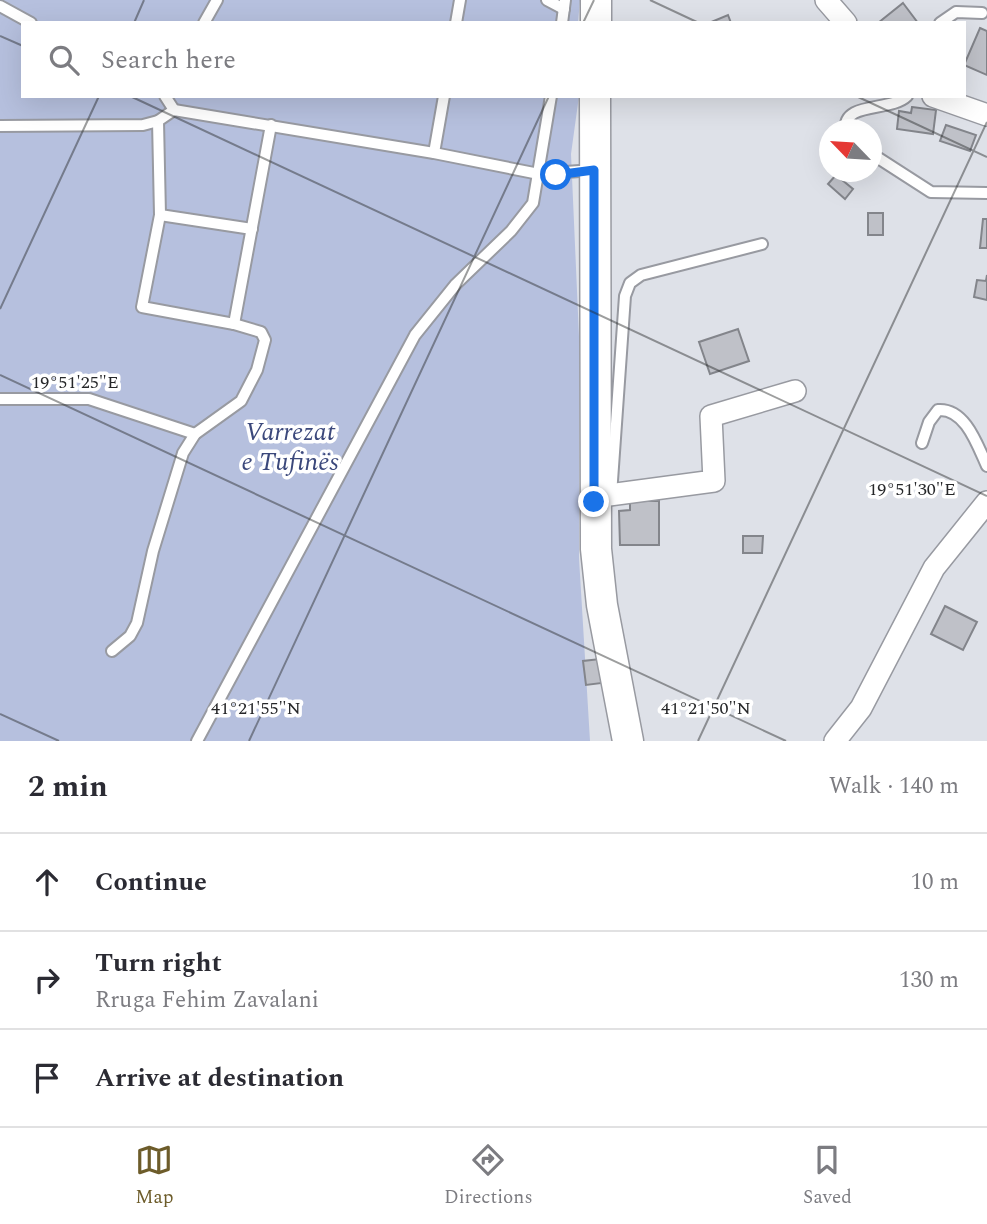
<!DOCTYPE html>
<html lang="en">
<head>
<meta charset="utf-8">
<style>
	body { margin:0; font-family:Spectral,serif; background:#f7f7f7; color:#2b2b33 }
	.compass { position:absolute; left:819px; top:119px; width:63px; height:63px; border-radius:50%; background:#fff; box-shadow:0 7px 28px #0002; rotate:295deg }
	.stop { position:absolute; width:21px; height:21px; margin:-16px; border:5px solid #1a73e8; border-radius:50%; background:#fff }
	.stop.end { background:#1a73e8; border-color:#fff; box-shadow:0 2px 7px #0008 }
	.list { margin:0; padding:0; list-style:none }
	h2 { display:flex; justify-content:space-between; align-items:center; height:91px; margin:0; padding:0 28px; font-size:30px }
	h2 small { font-size:23px; font-weight:400; color:#7c7c81 }
	.list li { display:grid; grid-template-columns:46px 1fr auto; gap:21px; align-items:center; box-sizing:border-box; height:98px; padding:0 28px; border-top:2px solid #e1e1e2 }
	.list b { display:block; font-size:26px; white-space:nowrap }
	.list p { margin:0; font-size:23px; white-space:nowrap; color:#7c7c81 }
	.list em { font-size:23px; font-style:normal; color:#7c7c81 }
	.icon { flex:none; width:38px; height:38px; fill:none; stroke:currentColor; stroke-width:2; stroke-linecap:round; stroke-linejoin:round }
	.map { position:relative; flex:none; width:987px; height:741px; overflow:hidden }
	.search { position:absolute; background:#fff; box-shadow:0 7px 28px #0002; left:21px; right:21px; top:21px; height:77px; display:flex; align-items:center; gap:18px; box-sizing:border-box; padding:0 24px; border-radius:0px; color:#7c7c81; font-size:26px }
	.sheet { height:385px; background:#fff }
	nav { display:flex; justify-content:space-around; align-items:center; box-sizing:border-box; height:98px; border-top:2px solid #e1e1e2; background:#fff; font-size:19px; color:#7c7c81 }
	nav a { display:grid; justify-items:center; gap:4px }
	nav .on { color:#6d5c2a }
	.map>svg:first-child { display:block }
	.green { fill:#b6c0de }
	.building { fill:#bfc1c8; stroke:#83858b; stroke-width:2 }
	.lines { fill:none; stroke-linecap:round; stroke-linejoin:round }
	.lane-casing { stroke:#989aa1; stroke-width:14 }
	.street-casing { stroke:#989aa1; stroke-width:24 }
	.secondary-casing { stroke:#989aa1; stroke-width:33 }
	.lane { stroke:#fff; stroke-width:10 }
	.street { stroke:#fff; stroke-width:21 }
	.secondary { stroke:#fff; stroke-width:30 }
	.route { stroke:#1a73e8; stroke-width:9 }
	.ticks { fill:none; stroke:#262729; stroke-width:2; stroke-opacity:0.45 }
	.labels { text-anchor:middle; dominant-baseline:central; stroke-width:7; stroke-linejoin:round; paint-order:stroke }
	.park-label { font-size:26px; font-style:italic; fill:#3b487b; stroke:#fff }
	.ticks-label { font-size:18px; text-anchor:middle; fill:#262729; stroke:#fff; stroke-width:7; stroke-linejoin:round; paint-order:stroke }
</style>
</head>
<body>
<div class="map">
<svg width="987" height="741" viewBox="0 0 987 741">
	<rect width="100%" height="100%" fill="#dee1e8"/>
	<!-- green -->
	<polygon class="green" points="0,0 580,0 578,23 23,23 23,96 579,96 571,154 579,336 579,558 590,741 0,741"/>
	<!-- building -->
	<g class="building">
		<polygon points="903,3 918,23 878,23"/>
		<polygon points="728,15 731,23 709,23"/>
		<polygon points="980,28 987,31 987,75 964,65"/>
		<polygon points="912,107 936,110 933,134 897,129 899,111 911,113"/>
		<polygon points="946,125 976,135 970,151 940,141"/>
		<polygon points="836,175 853,189 845,199 828,184"/>
		<rect x="868" y="213" width="15" height="22"/>
		<polygon points="983,219 987,219 987,248 980,248"/>
		<polygon points="987,275 987,300 974,297 977,280 986,281"/>
		<polygon points="738,329 749,361 710,374 699,342"/>
		<polygon points="630,501 659,501 659,545 620,545 619,511 630,510"/>
		<polygon points="743,536 763,536 762,553 743,553"/>
		<polygon points="945,606 977,622 963,650 931,634"/>
		<polygon points="600,659 602,683 586,685 583,661"/>
	</g>
	<g class="lines">
		<defs>
			<g id="lane">
				<polyline points="547,0 564,9"/>
				<polyline points="0,6 31,23"/>
				<polyline points="204,23 217,0"/>
				<polyline points="456,23 460,0"/>
				<polyline points="562,23 565,0"/>
				<polyline points="940,23 956,12 982,13"/>
				<polyline points="165,96 174,110"/>
				<polyline points="158,121 160,215 142,307 234,324 271,125"/>
				<polyline points="0,126 143,125 158,121 174,110 434,153 539,174 593,170"/>
				<path d="M 846,130 C 842,101 891,112 907,96"/>
				<polyline points="434,153 444,96"/>
				<polyline points="872,154 931,192 987,193"/>
				<polyline points="160,215 252,229"/>
				<polyline points="0,399 89,399 195,434"/>
				<path d="M 922,443 L 929,422 L 938,410 C 965,408 977,444 987,466"/>
				<polyline points="611,495 625,296 630,283 641,275 762,244"/>
				<polyline points="112,651 130,636 137,623 153,551 183,453 195,434 241,401 257,370 265,340 261,332 234,324"/>
				<polyline points="197,741 415,335 456,284 511,231 533,203 551,96"/>
			</g>
			<g id="street">
				<polyline points="826,0 846,23"/>
				<polyline points="933,96 987,115"/>
				<polyline points="594,497 714,481 711,416 795,391"/>
				<polyline points="835,741 861,708 934,568 987,502"/>
			</g>
			<g id="secondary">
				<polyline points="596,23 596,0"/>
				<polyline points="595,96 596,549 602,605 628,741"/>
			</g>
		</defs>
		<!-- lane casing -->
		<use href="#lane" class="lane-casing"/>
		<!-- street casing -->
		<use href="#street" class="street-casing"/>
		<!-- secondary casing -->
		<use href="#secondary" class="secondary-casing"/>
		<!-- lane -->
		<use href="#lane" class="lane"/>
		<!-- street -->
		<use href="#street" class="street"/>
		<!-- secondary -->
		<use href="#secondary" class="secondary"/>
	</g>
	<g class="lines">
		<!-- route -->
		<polyline class="route" points="556,175 594,170 594,502"/>
	</g>
	<!-- ticks -->
	<path class="ticks" d="M 650,0 L 699,23M 134,23 L 144,0M 583,23 L 594,0M 0,36 L 23,46M 130,96 L 987,496M 856,96 L 987,157M 0,309 L 99,96M 0,375 L 786,741M 0,714 L 59,741M 249,741 L 549,96M 698,741 L 987,122"/>
	<g class="labels">
		<!-- park labels -->
		<g class="park-label">
			<text x="290" y="432">Varrezat<tspan x="290" dy="30">e Tufinës</tspan></text>
		</g>
	</g>
	<g class="ticks-label">
		<text x="75" y="388">19°51'25"E</text>
		<text x="912" y="495">19°51'30"E</text>
		<text x="256" y="714">41°21'55"N</text>
		<text x="706" y="714">41°21'50"N</text>
	</g>
</svg>
<svg class="compass" viewBox="-18 -18 36 36"><path d="M0-13l5 13h-10z" fill="#e53935"/><path d="M0 13l5-13h-10z" fill="#7c7c81"/></svg>
<div class="stop" style="left:556px;top:175px"></div>
<div class="stop end" style="left:594px;top:502px"></div>
<div class="search"><svg class="icon" aria-label="search" viewBox="0 0 24 24"><circle cx="10" cy="10" r="6"/><path d="M15 15l6 6"/></svg>Search here</div>
</div>
<section class="sheet">
<h2>2 min<small>Walk · 140 m</small></h2>
<ul class="list">
<li><svg class="icon" aria-label="ahead" viewBox="0 0 24 24"><path d="M12 20V5M6 11l6-6 6 6"/></svg><div><b>Continue</b></div><em>10 m</em></li>
<li><svg class="icon" aria-label="right" viewBox="0 0 24 24"><path d="M7 20v-9h11M14 6l5 5-5 5"/></svg><div><b>Turn right</b><p>Rruga Fehim Zavalani</p></div><em>130 m</em></li>
<li><svg class="icon" aria-label="arrive" viewBox="0 0 24 24"><path d="M6 21V4h12l-3 4 3 4H6"/></svg><div><b>Arrive at destination</b></div></li>
</ul>
</section>
<nav>
<a class="on"><svg class="icon" aria-label="map" viewBox="0 0 24 24"><path d="M3 6l6-2 6 2 6-2v14l-6 2-6-2-6 2zM9 4v14M15 6v14"/></svg>Map</a>
<a><svg class="icon" aria-label="directions" viewBox="0 0 24 24"><path d="M12 3l9 9-9 9-9-9zM9 14v-3h6M13 9l2 2-2 2"/></svg>Directions</a>
<a><svg class="icon" aria-label="saved" viewBox="0 0 24 24"><path d="M7 4h10v16l-5-4-5 4z"/></svg>Saved</a>
</nav>
</body>
</html>
